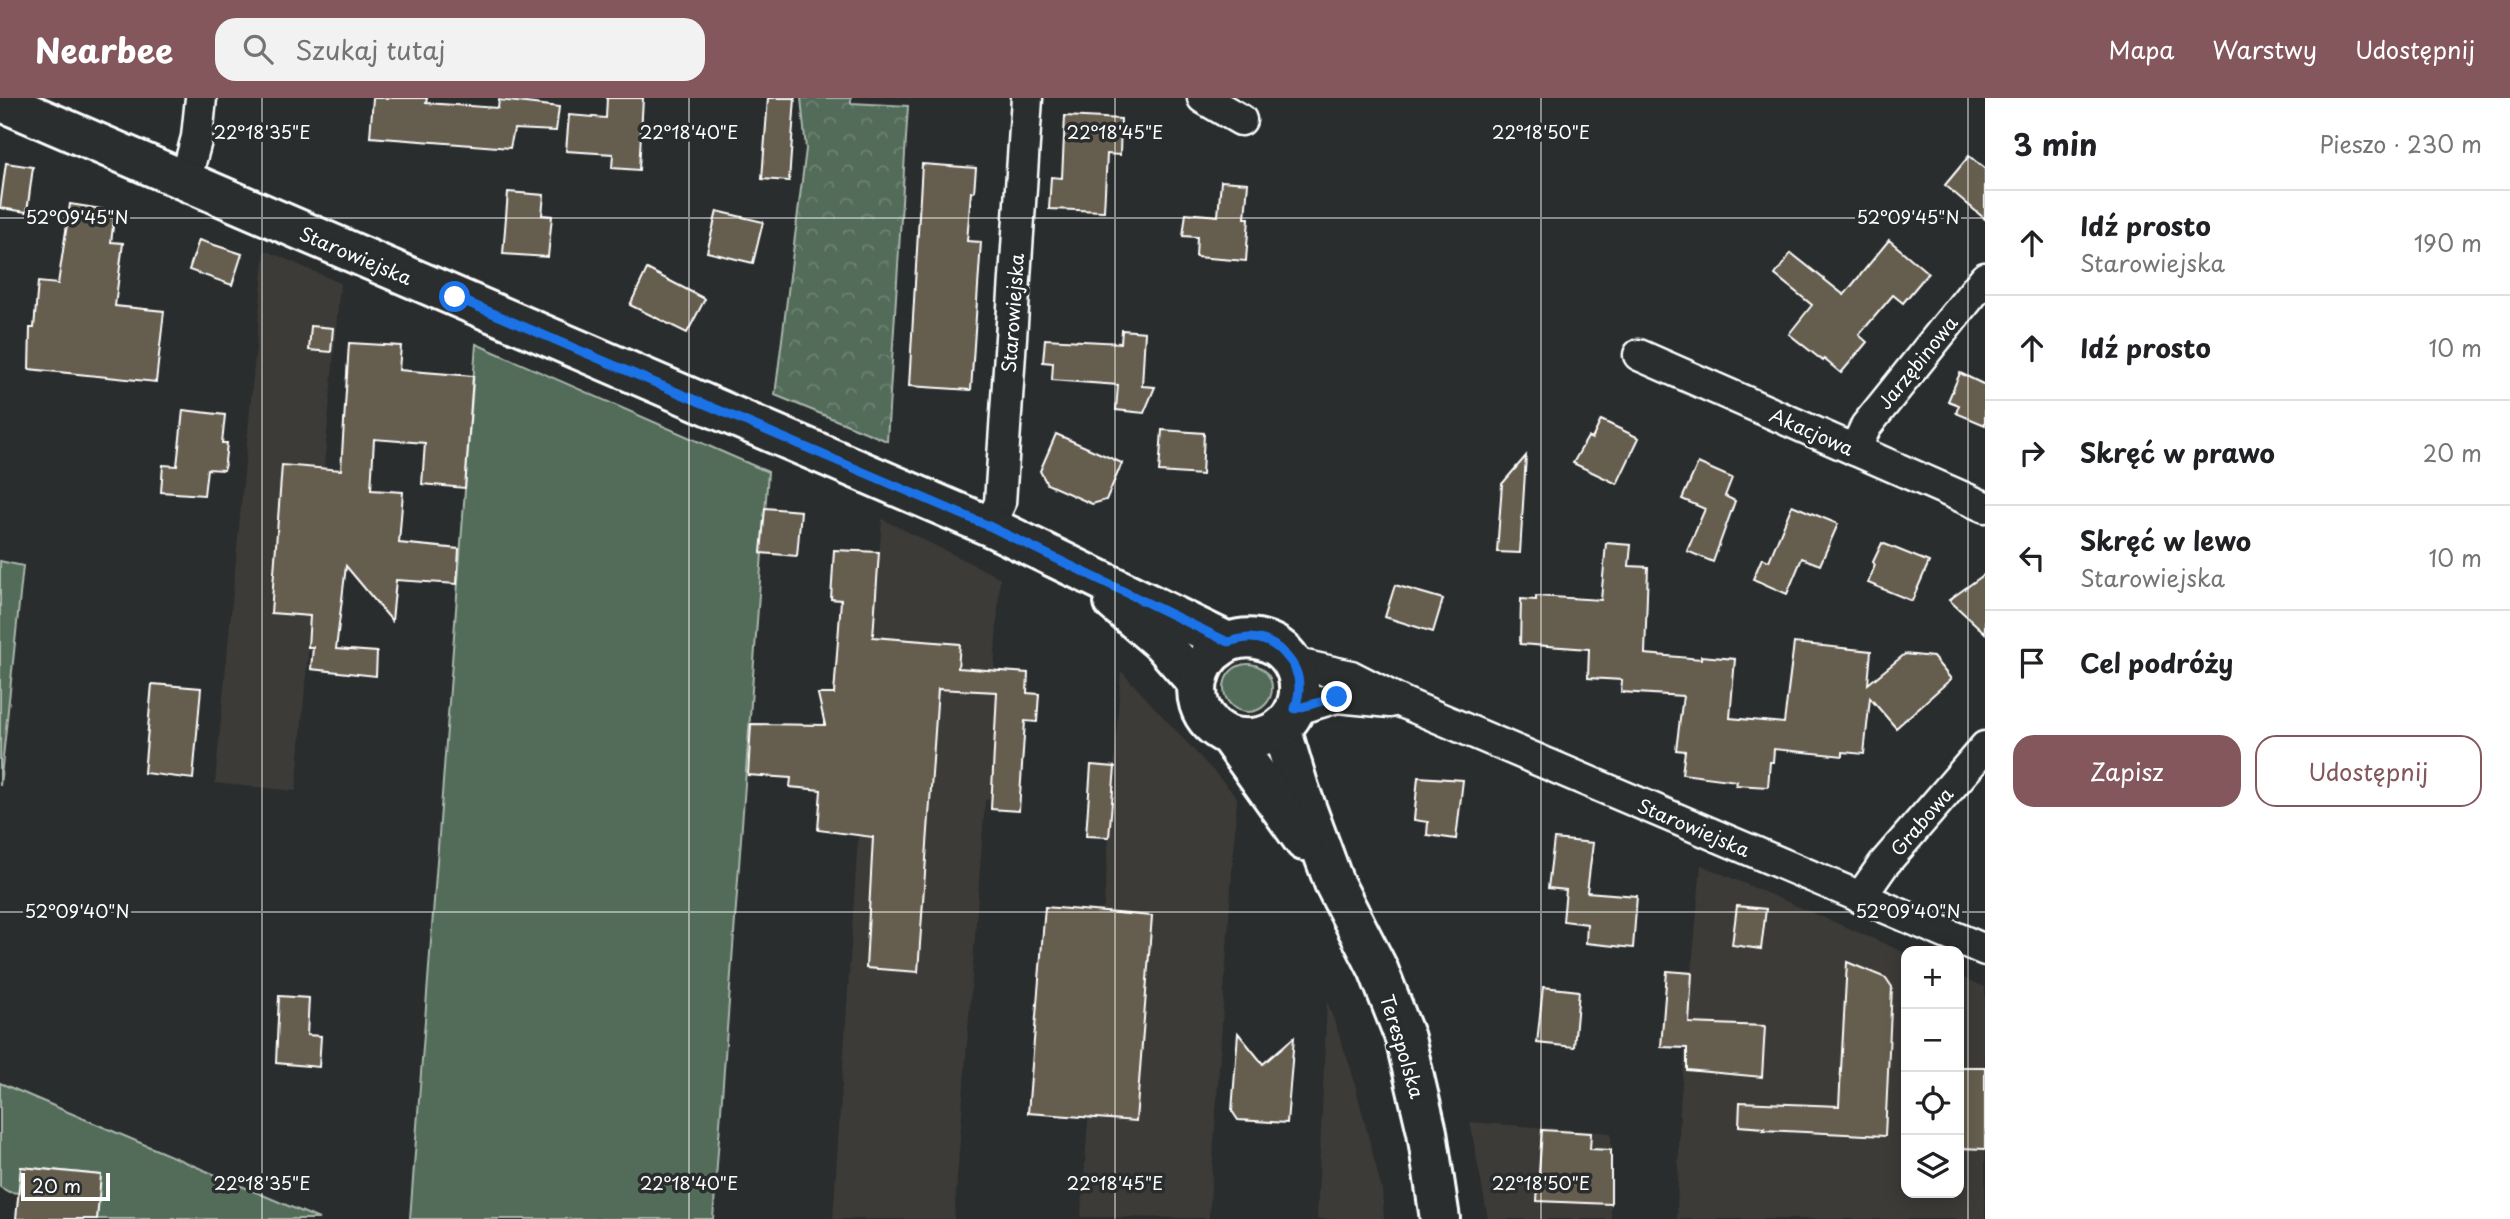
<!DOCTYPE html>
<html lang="pl">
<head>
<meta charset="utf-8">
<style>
	body { margin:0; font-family:"Playpen Sans",sans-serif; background:#f2f2f2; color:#202124 }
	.controls { position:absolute; right:21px; bottom:21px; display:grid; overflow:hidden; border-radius:14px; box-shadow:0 4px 18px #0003 }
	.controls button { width:63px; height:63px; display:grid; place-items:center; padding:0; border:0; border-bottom:2px solid #e0e0e0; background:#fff; color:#202124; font:35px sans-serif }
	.scale { position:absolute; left:21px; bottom:18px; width:89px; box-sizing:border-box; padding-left:7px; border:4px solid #fff; border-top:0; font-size:19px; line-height:24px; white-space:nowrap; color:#fff; -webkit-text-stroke:5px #2a2d2e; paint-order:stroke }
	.stop { position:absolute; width:21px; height:21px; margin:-16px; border:5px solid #1a73e8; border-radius:50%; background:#fff }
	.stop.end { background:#1a73e8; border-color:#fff; box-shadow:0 2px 7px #0008 }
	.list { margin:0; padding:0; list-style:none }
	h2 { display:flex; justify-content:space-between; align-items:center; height:91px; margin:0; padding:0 28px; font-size:30px }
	h2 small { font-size:23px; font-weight:400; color:#757577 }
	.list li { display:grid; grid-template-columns:46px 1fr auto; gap:21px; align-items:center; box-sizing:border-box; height:105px; padding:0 28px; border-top:2px solid #e0e0e0 }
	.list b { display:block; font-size:26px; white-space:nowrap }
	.list p { margin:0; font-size:23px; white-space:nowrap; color:#757577 }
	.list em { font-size:23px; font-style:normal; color:#757577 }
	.actions { display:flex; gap:14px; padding:21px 28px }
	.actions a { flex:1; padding:16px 0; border:2px solid #84575d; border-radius:21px; text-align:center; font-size:24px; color:#84575d }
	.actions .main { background:#84575d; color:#fff }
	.icon { flex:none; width:38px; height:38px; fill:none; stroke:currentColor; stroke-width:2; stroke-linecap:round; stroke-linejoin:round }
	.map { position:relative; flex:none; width:1985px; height:1121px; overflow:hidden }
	header { display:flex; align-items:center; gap:42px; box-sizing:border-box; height:98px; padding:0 35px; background:#84575d; color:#fff }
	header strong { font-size:33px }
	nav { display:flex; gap:38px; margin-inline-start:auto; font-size:24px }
	.search { width:490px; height:63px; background:#f2f2f2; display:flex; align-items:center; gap:18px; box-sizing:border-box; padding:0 24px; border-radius:21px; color:#757577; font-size:26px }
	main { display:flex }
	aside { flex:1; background:#fff }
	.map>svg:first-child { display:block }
	.built { fill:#3c3b37 }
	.grass { fill:#536c5a; stroke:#a9b6ac; stroke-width:2 }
	.park { fill:url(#park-crowns); stroke:#a9b6ac; stroke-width:2 }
	.building { fill:#655d4d; stroke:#fff; stroke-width:2 }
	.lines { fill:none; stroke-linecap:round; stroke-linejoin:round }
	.street-casing { stroke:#fff; stroke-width:35 }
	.secondary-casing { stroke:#fff; stroke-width:44 }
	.street { stroke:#2a2d2e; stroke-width:30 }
	.secondary { stroke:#2a2d2e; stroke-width:38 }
	.route { stroke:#1a73e8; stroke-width:9 }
	.ticks { fill:none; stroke:#fff; stroke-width:2; stroke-opacity:0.45 }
	.labels { text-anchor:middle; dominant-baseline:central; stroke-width:7; stroke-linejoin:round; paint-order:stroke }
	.street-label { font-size:19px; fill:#fff; stroke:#2a2d2e }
	.ticks-label { font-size:18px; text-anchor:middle; fill:#fff; stroke:#2a2d2e; stroke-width:7; stroke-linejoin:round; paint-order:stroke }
</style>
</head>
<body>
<header>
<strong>Nearbee</strong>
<div class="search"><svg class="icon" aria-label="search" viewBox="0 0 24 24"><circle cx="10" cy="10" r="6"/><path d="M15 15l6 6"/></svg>Szukaj tutaj</div>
<nav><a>Mapa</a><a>Warstwy</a><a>Udostępnij</a></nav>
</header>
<main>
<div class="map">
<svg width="1985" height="1121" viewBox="0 0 1985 1121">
	<defs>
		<pattern id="park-crowns" width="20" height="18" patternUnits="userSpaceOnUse" patternTransform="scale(1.75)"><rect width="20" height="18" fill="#536c5a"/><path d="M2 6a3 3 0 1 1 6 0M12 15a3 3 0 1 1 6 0" fill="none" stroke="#6d8273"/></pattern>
	</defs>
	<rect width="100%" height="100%" fill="#2a2d2e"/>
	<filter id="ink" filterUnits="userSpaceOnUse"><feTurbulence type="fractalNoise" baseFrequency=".0143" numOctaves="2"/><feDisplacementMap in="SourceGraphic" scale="14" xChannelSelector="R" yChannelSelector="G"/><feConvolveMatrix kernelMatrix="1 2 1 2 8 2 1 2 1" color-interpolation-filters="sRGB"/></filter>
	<g filter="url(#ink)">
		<!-- built -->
		<g class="built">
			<polygon points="265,152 340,185 296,693 215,685"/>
			<polygon points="882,421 1000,480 994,571 999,573 992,699 985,703 954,1121 833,1121 861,694"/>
			<polygon points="1121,573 1237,699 1209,1120 1081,1119"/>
			<polygon points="1701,767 1906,855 1906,1095 1959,1095 1959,878 1985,889 1985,1121 1677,1121 1680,1008"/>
			<polygon points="1327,903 1351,971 1382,1092 1384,1121 1317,1121"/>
			<polygon points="1470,1024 1611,1035 1611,1121 1488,1121"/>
		</g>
		<!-- grass -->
		<g class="grass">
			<polygon points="476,246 768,374 713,1121 410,1121"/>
			<polygon points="0,463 23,468 0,688"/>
			<circle cx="1248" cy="590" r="24"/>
			<polygon points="0,985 319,1121 97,1121 100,1077 21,1069 19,1095 9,1094 0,1089"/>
		</g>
		<!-- park -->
		<polygon class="park" points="801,0 851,0 851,5 908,8 887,343 775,297 806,51"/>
		<!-- building -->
		<g class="building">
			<polygon points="373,0 427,0 426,5 498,10 499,2 559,9 556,33 514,31 510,50 370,39"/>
			<polygon points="607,0 643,0 639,72 612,70 613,56 566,53 569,17 606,20"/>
			<polygon points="768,0 795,0 789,83 762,81"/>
			<polygon points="1065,18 1121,21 1120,57 1107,56 1104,113 1049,111 1051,79 1062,80"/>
			<polygon points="1969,58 1985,71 1985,121 1945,87"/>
			<polygon points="6,65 33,69 27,114 0,110"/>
			<polygon points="922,66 976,70 974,94 971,94 967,143 981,144 971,292 909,288"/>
			<polygon points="1221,83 1248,85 1245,120 1249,120 1246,163 1196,159 1197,139 1183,138 1186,115 1218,118"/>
			<polygon points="508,94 544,97 542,117 552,118 548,159 503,156"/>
			<polygon points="70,106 115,113 111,144 123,145 115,208 164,213 156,284 29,271 30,230 34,230 38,184 58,186"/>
			<polygon points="717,113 763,124 753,165 707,154"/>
			<polygon points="199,142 242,156 232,187 189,172"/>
			<polygon points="1889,142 1928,175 1903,205 1893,197 1859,237 1867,244 1841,275 1824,261 1823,263 1789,236 1812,207 1775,177 1791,155 1844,197"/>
			<polygon points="647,171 705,201 687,235 630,207"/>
			<polygon points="311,228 333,230 331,254 309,252"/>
			<polygon points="1122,232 1145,234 1142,288 1155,289 1144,315 1116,312 1118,287 1052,282 1053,265 1043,264 1045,241 1121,245"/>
			<polygon points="349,245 401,248 399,272 473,278 465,390 422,386 425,345 374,341 371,392 403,394 399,445 459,451 457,486 396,482 392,523 346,468 336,551 377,554 376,578 311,571 313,549 308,549 310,518 271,515 282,367 341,372"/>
			<polygon points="1960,275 1985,287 1985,327 1956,315 1959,307 1948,303"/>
			<polygon points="183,312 225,317 222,345 227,345 224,372 207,371 204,397 161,394 163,367 177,368"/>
			<polygon points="1601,322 1639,340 1617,386 1573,365 1588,339 1592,341"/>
			<polygon points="1162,332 1204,335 1202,377 1159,374"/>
			<polygon points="1056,336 1122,365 1106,402 1092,406 1047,386 1040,373"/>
			<polygon points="1526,358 1520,455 1497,454 1502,386"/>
			<polygon points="1698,365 1732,380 1725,398 1735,403 1713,464 1687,453 1705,411 1682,401"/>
			<polygon points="1792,407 1838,426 1820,467 1802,460 1787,496 1753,481 1762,460 1769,463"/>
			<polygon points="765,410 801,413 797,458 761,455"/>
			<polygon points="1606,445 1631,447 1629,468 1648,469 1645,556 1701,561 1701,558 1735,561 1730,620 1784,625 1794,545 1871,553 1868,586 1905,556 1933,559 1951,581 1896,630 1870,600 1864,656 1843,654 1843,658 1774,651 1773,664 1770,664 1768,689 1736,687 1737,683 1682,676 1685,653 1676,652 1683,598 1621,594 1622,582 1588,580 1589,551 1520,546 1521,501 1536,502 1536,498 1601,502"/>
			<polygon points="1882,445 1929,464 1912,503 1868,485 1875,467 1873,464"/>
			<polygon points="834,452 879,454 873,539 960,546 958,570 1028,575 1027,595 1039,596 1037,624 1025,623 1019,713 991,711 997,594 938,591 918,874 866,870 873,739 818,732 821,692 790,689 791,680 748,677 751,626 825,627 818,596 834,596 841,502 831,501"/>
			<polygon points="1985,476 1985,535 1949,502"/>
			<polygon points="1395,487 1443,501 1433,534 1385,519"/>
			<polygon points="152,586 201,590 193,681 144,675"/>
			<polygon points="1091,667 1115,669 1109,739 1086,738"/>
			<polygon points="1418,679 1463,682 1456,741 1427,737 1428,724 1414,722"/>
			<polygon points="1554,741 1593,745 1587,794 1637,798 1633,850 1586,845 1587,826 1563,823 1566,792 1548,790"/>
			<polygon points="1737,808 1766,811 1761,851 1732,847"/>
			<polygon points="1045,809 1152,818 1136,1023 1028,1015"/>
			<polygon points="1847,864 1886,880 1892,889 1885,1038 1763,1032 1764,1030 1739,1028 1740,1004 1839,1008"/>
			<polygon points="1667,873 1692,875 1689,925 1765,928 1762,979 1687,972 1687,950 1661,949"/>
			<polygon points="1543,889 1579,893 1574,949 1537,945"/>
			<polygon points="279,898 309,900 307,937 321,938 319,969 276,965"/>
			<polygon points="1238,935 1263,966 1294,939 1287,1025 1238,1022 1232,1013"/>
			<polygon points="1959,969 1985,969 1985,1051 1959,1050"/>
			<polygon points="1542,1032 1591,1035 1590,1051 1611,1052 1611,1106 1537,1103"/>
			<polygon points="21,1069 101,1077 97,1121 16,1121"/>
		</g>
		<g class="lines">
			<defs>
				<g id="street">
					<polyline points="1203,0 1241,22"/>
					<polyline points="185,84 197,39 201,0"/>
					<polyline points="1639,257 1985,409"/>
					<polyline points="1855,352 1866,328 1985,180"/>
					<polyline points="989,428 1000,405 1027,0"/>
					<polyline points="1292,565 1351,578 1404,605 1985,852"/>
					<polyline points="1295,612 1337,599 1390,604"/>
					<polyline points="1860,800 1883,767 1985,649"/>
				</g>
				<g id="secondary">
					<polyline points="0,3 989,428 1228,544"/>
					<polyline points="1114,504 1162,545 1197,585"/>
					<polyline points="1281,630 1299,690 1334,785 1378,871 1405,940 1427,1034 1440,1121"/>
					<path d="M 1229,638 C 1311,656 1322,553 1257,541 C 1246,539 1231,541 1222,548 C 1195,564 1188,603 1211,626 C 1216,631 1223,635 1229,638 L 1304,743"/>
				</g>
			</defs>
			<!-- street casing -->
			<use href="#street" class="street-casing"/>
			<!-- secondary casing -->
			<use href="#secondary" class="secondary-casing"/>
			<!-- street -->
			<use href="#street" class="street"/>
			<!-- secondary -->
			<use href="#secondary" class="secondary"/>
		</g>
	</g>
	<g class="lines" filter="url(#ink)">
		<!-- route -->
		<path class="route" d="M 455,199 L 989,428 L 1228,544 C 1235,542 1243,540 1250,540 C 1275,540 1300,565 1299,590 C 1299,597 1297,604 1295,611 L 1337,599"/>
	</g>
	<!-- ticks -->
	<path class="ticks" d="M 262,0 L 262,1121M 689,0 L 689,1121M 1115,0 L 1115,1121M 1541,0 L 1541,1121M 1968,0 L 1968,1121M 0,120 L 1985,120M 0,814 L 1985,814"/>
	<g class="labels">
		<!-- street labels -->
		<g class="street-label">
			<text transform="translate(356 157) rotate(23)">Starowiejska</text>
			<text transform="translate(1012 215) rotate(-86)">Starowiejska</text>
			<text transform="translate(1917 264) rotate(-51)">Jarzębinowa</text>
			<text transform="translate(1812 333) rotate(24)">Akacjowa</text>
			<text transform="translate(1921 723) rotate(-49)">Grabowa</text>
			<text transform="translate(1694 729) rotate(23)">Starowiejska</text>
			<text transform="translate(1403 948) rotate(73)">Terespolska</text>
		</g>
	</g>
	<g class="ticks-label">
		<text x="262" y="41">22°18'35"E</text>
		<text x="689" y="41">22°18'40"E</text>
		<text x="1115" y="41">22°18'45"E</text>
		<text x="1541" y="41">22°18'50"E</text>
		<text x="77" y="126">52°09'45"N</text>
		<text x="1908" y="126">52°09'45"N</text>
		<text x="77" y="820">52°09'40"N</text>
		<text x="1908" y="820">52°09'40"N</text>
		<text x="262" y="1092">22°18'35"E</text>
		<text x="689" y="1092">22°18'40"E</text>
		<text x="1115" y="1092">22°18'45"E</text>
		<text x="1541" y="1092">22°18'50"E</text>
	</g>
</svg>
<div class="controls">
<button>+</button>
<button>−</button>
<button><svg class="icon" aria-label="locate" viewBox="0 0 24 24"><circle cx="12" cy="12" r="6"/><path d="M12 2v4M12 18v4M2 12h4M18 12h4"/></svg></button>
<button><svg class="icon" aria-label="layers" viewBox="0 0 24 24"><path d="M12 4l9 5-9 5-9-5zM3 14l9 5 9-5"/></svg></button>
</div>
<div class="scale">20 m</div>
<div class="stop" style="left:455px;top:199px"></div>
<div class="stop end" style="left:1337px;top:599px"></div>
</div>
<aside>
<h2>3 min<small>Pieszo · 230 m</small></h2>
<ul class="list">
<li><svg class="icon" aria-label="ahead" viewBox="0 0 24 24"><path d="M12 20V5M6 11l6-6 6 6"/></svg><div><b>Idź prosto</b><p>Starowiejska</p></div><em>190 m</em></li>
<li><svg class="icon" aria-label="ahead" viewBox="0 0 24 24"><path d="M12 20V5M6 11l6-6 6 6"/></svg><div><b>Idź prosto</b></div><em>10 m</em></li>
<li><svg class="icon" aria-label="right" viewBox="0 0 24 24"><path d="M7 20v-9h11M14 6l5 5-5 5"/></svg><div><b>Skręć w prawo</b></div><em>20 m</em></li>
<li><svg class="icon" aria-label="left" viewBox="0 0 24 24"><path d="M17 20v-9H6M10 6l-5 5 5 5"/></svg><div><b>Skręć w lewo</b><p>Starowiejska</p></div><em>10 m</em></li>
<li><svg class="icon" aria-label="arrive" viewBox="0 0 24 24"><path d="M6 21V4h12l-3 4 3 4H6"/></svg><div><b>Cel podróży</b></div></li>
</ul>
<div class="actions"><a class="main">Zapisz</a><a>Udostępnij</a></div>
</aside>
</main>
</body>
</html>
